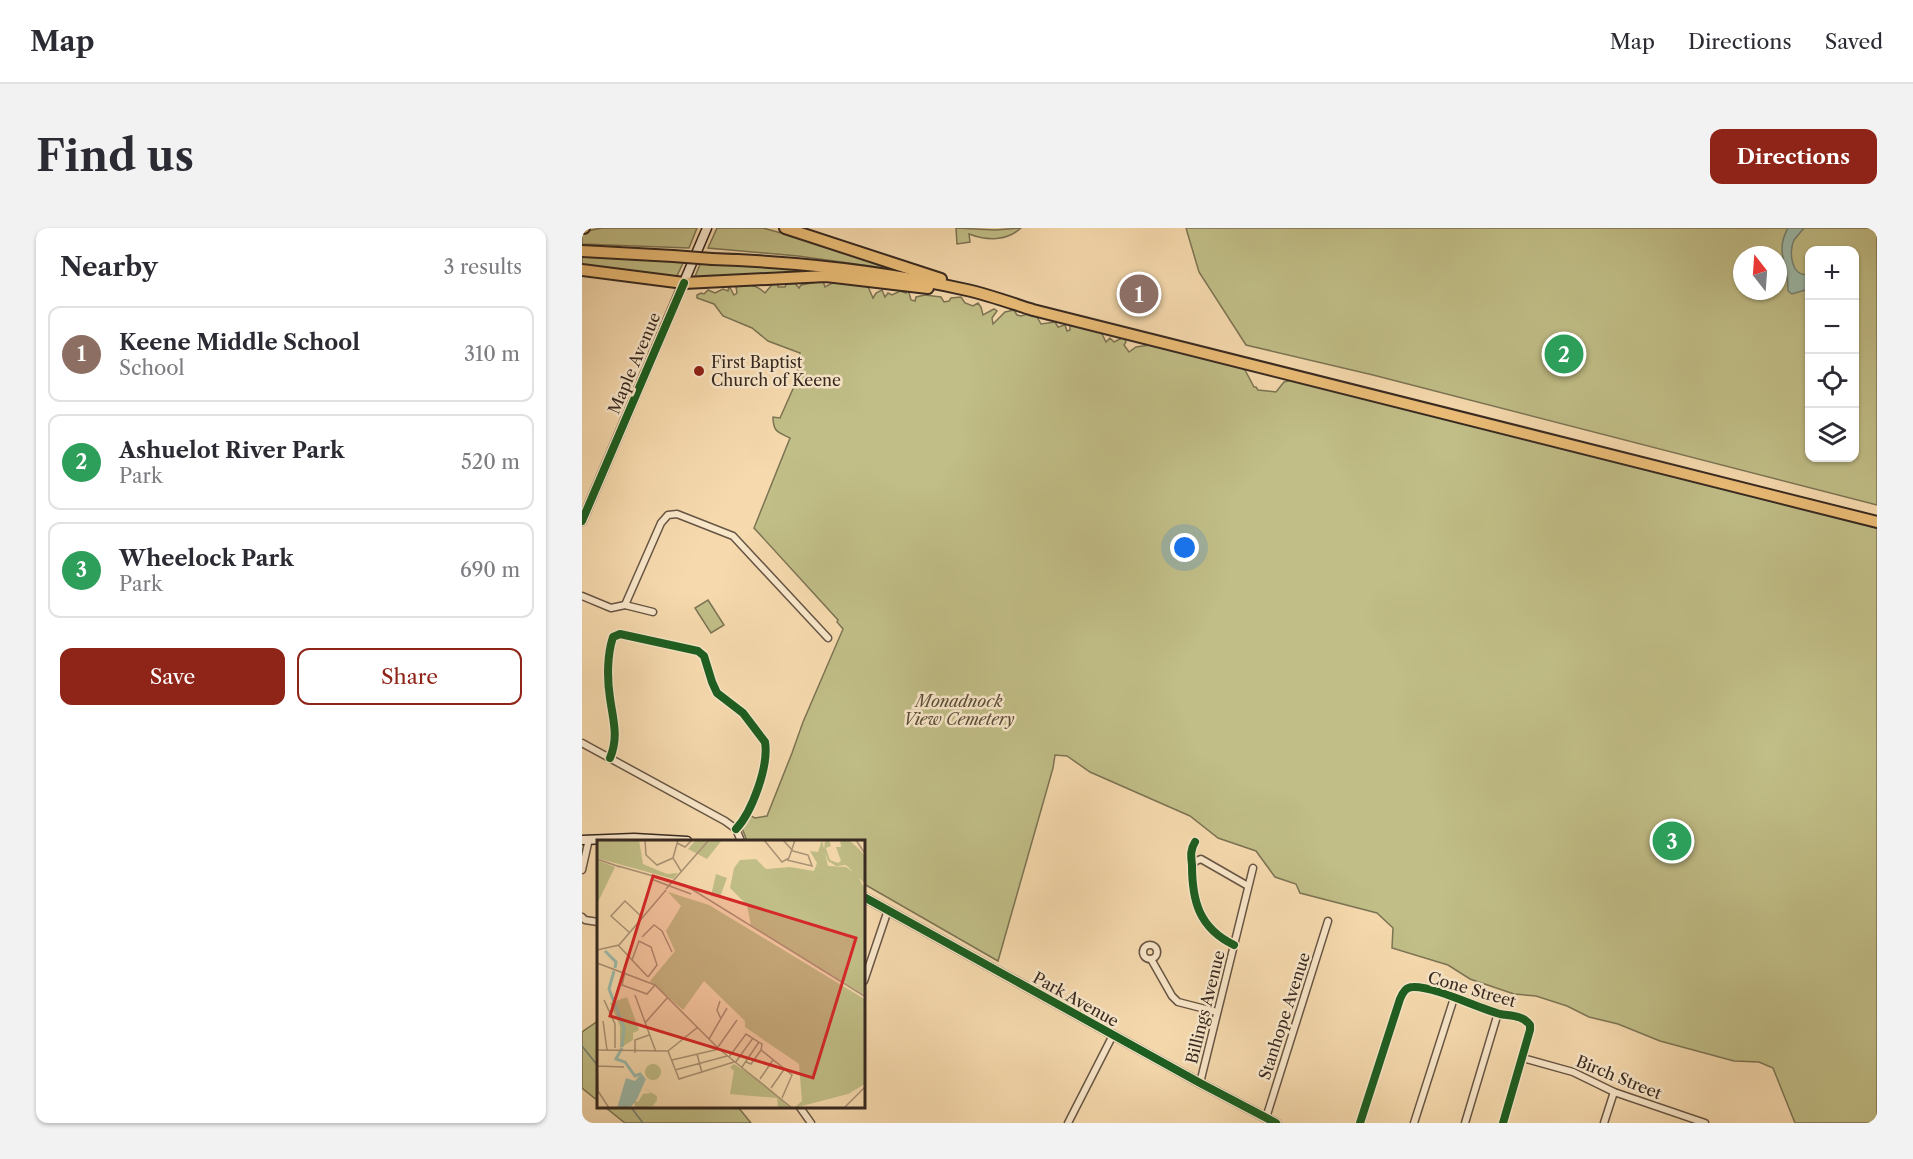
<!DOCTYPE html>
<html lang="en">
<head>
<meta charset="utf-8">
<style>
	body { margin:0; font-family:"Libre Caslon Text",serif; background:#f2f2f3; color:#2b2b33 }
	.controls { position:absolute; right:18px; top:18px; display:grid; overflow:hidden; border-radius:12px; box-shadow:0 2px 4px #0004 }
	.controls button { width:54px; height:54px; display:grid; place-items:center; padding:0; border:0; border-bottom:2px solid #e1e1e2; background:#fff; color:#2b2b33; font:30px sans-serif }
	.compass { position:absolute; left:1151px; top:18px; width:54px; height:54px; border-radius:50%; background:#fff; box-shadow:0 2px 4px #0004; rotate:343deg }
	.you { position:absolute; left:603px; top:320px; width:21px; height:21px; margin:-15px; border:4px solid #fff; border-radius:50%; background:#1a73e8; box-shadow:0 0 0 9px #1a73e833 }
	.badge { display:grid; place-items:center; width:39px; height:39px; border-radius:50%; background:#8f2418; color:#fff; font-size:20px; font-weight:700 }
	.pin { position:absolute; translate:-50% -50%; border:3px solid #fff; box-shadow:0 2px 6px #0006 }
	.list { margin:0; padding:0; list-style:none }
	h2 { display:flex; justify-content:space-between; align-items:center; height:78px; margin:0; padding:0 24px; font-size:26px }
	h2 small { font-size:20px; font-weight:400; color:#7c7c81 }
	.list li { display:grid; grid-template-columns:39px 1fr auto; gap:18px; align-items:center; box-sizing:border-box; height:96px; margin:0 12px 12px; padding:0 12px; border:2px solid #e1e1e2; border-radius:12px }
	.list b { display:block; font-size:22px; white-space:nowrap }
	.list p { margin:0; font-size:20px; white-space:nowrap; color:#7c7c81 }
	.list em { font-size:20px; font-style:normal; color:#7c7c81 }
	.actions { display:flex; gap:12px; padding:18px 24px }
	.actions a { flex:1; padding:14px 0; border:2px solid #8f2418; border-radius:12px; text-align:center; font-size:21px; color:#8f2418 }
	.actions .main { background:#8f2418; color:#fff }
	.icon { flex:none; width:33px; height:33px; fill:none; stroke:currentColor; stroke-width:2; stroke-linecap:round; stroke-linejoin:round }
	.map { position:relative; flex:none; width:1295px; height:895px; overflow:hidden; border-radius:12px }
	header { display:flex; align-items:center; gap:36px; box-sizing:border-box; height:84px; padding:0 30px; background:#fff; border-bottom:2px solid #e1e1e2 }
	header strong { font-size:28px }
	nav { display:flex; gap:33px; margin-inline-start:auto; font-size:21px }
	.intro { display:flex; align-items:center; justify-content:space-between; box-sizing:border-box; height:144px; padding:0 36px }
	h1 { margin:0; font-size:42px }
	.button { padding:15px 27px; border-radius:12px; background:#8f2418; color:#fff; font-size:21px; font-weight:700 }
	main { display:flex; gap:36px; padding:0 36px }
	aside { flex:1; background:#fff; border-radius:12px; box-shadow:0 2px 4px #0004 }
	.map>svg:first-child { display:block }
	.green { fill:#c1be87; stroke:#7c7454; stroke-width:1.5; fill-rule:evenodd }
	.water { fill:#9dbbab; stroke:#748174; stroke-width:1.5 }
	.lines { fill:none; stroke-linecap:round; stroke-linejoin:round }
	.stream { stroke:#748174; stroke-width:1.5 }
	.street-casing { stroke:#675544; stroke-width:9 }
	.secondary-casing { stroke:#372921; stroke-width:11 }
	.highway-casing { stroke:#372921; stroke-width:14 }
	.street { stroke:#f9e7ca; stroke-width:6 }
	.secondary { stroke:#f9e7ca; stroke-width:8 }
	.highway { stroke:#ebbd77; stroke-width:10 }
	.highway-bridge-casing { stroke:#372921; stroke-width:14; stroke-linecap:butt }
	.highway-bridge { stroke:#ebbd77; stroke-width:10 }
	.cycleway-casing { stroke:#f9e7ca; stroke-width:11 }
	.cycleway { stroke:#1b5e20; stroke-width:8 }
	.poi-dot { fill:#8f2418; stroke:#f9e7ca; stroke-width:2 }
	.labels { text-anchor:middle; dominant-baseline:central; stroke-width:5; stroke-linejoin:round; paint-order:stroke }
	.poi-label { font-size:16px; fill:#372921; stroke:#f9e7ca; text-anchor:start }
	.street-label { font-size:16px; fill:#372921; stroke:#f9e7ca }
	.park-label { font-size:16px; font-style:italic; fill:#5a4e3a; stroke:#f9e7ca }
	.inset-river { fill:none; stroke:#9dbbab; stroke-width:3 }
	.inset-road { fill:none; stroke:#aa9376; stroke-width:1.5 }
	.view { fill:#d62828; fill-opacity:0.15; stroke:#d62828; stroke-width:3 }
	.inset-edge { fill:none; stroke:#372921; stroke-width:3 }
</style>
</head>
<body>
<header>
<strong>Map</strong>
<nav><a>Map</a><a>Directions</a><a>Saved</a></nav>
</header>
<div class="intro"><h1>Find us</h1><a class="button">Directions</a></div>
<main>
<aside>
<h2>Nearby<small>3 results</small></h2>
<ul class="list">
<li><span class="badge" style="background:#8d6e63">1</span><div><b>Keene Middle School</b><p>School</p></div><em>310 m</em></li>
<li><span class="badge" style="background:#2e9e5b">2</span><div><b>Ashuelot River Park</b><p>Park</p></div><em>520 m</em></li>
<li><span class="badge" style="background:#2e9e5b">3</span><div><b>Wheelock Park</b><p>Park</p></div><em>690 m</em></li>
</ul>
<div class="actions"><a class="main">Save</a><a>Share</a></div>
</aside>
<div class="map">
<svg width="1295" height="895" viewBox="0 0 1295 895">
	<rect width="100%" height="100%" fill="#f6daae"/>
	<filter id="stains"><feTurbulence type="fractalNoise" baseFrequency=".00333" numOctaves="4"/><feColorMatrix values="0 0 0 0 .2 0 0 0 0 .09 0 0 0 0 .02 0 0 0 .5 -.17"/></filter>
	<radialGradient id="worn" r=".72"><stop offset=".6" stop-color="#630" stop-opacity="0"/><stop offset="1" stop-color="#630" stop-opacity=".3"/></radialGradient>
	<!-- green -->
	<g class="green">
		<polygon points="20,0 115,0 107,20 0,16 0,4"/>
		<polygon points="135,0 181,0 257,21 317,42 216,28 126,20"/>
		<path d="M 374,0 L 413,2 L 439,0 C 425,13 405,13 387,6 L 388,14 L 375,16 Z"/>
		<path d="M 604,0 L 1295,0 L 1295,277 L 791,147 L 664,117 L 617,44 ZM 1228,22 L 1272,22 L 1272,230 L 1228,230 ZM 1160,27 L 1196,27 L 1196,63 L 1160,63 Z"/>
		<polygon points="0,27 102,33 93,52 0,41"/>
		<polygon points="119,34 193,38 266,46 112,51"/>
		<path d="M 193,53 L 196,54 L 196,59 L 203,59 L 205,55 L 211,53 L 217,60 L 219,57 L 241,53 L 243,59 L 252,54 L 284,54 L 291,70 L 294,65 L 300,62 L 303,69 L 306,65 L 310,67 L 318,63 L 324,65 L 326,61 L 329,72 L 333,73 L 334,69 L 343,67 L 359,69 L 362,74 L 367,73 L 369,70 L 379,69 L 383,75 L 391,78 L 396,75 L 399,79 L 401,87 L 412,81 L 415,83 L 410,90 L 411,96 L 423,84 L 432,82 L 435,87 L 439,88 L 449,85 L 455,89 L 459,96 L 473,94 L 476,99 L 483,97 L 485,103 L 488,102 L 488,98 L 500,97 L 519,104 L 524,114 L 528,110 L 532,114 L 542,109 L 544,114 L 542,117 L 547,124 L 554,119 L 568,117 L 655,137 L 663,142 L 672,159 L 674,159 L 676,162 L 694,164 L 702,154 L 710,152 L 1295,300 L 1295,895 L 1213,895 L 1191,840 L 1177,834 L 1152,833 L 1078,813 L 1036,796 L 1007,789 L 985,778 L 954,768 L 932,766 L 888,751 L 866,737 L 810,720 L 811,700 L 795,685 L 718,665 L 714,656 L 693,649 L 674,623 L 636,610 L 608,588 L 508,544 L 485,528 L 473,527 L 471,540 L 416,733 L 282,656 L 282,613 L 165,613 L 160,600 L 167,587 L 173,590 L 185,588 L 210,525 L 221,494 L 261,401 L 255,394 L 256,392 L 172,300 L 208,210 C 196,204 191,204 191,189 L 198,190 L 214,154 L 218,125 L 186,113 L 170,100 L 141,88 L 132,76 L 115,70 L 115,67 L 119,65 L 122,66 L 126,62 L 133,65 L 141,61 L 146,63 L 147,58 L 152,67 L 155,65 L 154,59 C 165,55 174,56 183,65 Z"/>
		<polygon points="126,372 142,397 129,405 113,380"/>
		<polygon points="16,793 16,873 0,860 0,804"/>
		<polygon points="23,879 156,879 169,895 43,895"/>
	</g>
	<!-- water -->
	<path class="water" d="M 1206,0 L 1222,0 C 1219,4 1215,8 1212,12 C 1206,24 1210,51 1227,46 L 1227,61 L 1210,66 L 1206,63 C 1207,38 1192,24 1206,0 Z"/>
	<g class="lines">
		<!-- stream -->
		<g class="stream">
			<polyline points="0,818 16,838"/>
			<polyline points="48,878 61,895"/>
		</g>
		<defs>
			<g id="street">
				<polyline points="0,368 29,380 43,377 71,384"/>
				<polyline points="43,377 79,295 86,287 95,286 151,308 246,410"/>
				<polyline points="0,515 143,593 154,601 159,613"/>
				<path d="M 28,530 C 37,509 31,492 28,470 C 25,451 25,427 31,409 L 38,406 L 116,423 L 122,428 L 130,454 L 135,465 L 161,485 L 183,514 C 187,538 170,584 154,601"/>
				<path d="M 613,614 C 608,622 609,628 610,637 C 610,673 617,700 652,717"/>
				<polyline points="610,637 614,633 619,631 666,658"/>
				<polyline points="0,642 7,611"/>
				<polyline points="0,689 3,692 16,694"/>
				<circle cx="568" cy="724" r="7"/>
				<polyline points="569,731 590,768 596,774 635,784"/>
				<polyline points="282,753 306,682"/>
				<polyline points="941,830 991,844 1032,864 1123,895"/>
				<polyline points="618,855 671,640"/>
				<polyline points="217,878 229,895"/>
				<polyline points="684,890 746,693"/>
				<polyline points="486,895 531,807"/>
				<path d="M 778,895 L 818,771 C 821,764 824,759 831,759 C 852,758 895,780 918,786 C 929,788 941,787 948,797 L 948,802 L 921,895"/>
				<polyline points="832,895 872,770"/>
				<polyline points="883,895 916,785"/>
				<polyline points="1022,895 1032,864"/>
			</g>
			<g id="secondary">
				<polyline points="0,293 125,0"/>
				<polyline points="0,612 52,610 105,613"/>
				<polyline points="282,669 618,855 694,895"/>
			</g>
			<g id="highway">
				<polyline points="0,0 2,0"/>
				<polyline points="203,0 359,51"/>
				<polyline points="0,23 91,28"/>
				<path d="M 130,31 C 216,34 301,43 385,62 C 407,67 429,75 451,82 L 1295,294"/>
				<polyline points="0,42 102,55 244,48 346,60"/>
			</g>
		</defs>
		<!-- street casing -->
		<use href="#street" class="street-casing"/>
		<!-- secondary casing -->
		<use href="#secondary" class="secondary-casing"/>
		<!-- highway casing -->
		<use href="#highway" class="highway-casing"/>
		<!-- street -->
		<use href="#street" class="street"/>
		<!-- secondary -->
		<use href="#secondary" class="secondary"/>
		<!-- highway -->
		<use href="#highway" class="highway"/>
		<defs>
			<polyline id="highway-bridge" points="91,28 130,31"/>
		</defs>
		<!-- highway-bridge casing -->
		<use href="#highway-bridge" class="highway-bridge-casing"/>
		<!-- highway-bridge -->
		<use href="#highway-bridge" class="highway-bridge"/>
		<defs>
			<g id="cycleway">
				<polyline points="0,293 102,55"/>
				<path d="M 28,530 C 37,509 31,492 28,470 C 25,451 25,427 31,409 L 38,406 L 116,423 L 122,428 L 130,454 L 135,465 L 161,485 L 183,514 C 187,538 170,584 154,601"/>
				<path d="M 613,614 C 608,622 609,628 610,637 C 610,673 617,700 652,717"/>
				<polyline points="282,669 618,855 694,895"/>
				<path d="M 778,895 L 818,771 C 821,764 824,759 831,759 C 852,758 895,780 918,786 C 929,788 941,787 948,797 L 948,802 L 921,895"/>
			</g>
		</defs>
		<!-- cycleway casing -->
		<use href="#cycleway" class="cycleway-casing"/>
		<!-- cycleway -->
		<use href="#cycleway" class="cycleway"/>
	</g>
	<!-- markers -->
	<circle class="poi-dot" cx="117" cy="143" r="6"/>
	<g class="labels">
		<!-- poi labels -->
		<g class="poi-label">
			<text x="129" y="134">First Baptist<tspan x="129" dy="18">Church of Keene</tspan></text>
		</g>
		<!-- street labels -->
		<g class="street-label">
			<text transform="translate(52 135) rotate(-67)">Maple Avenue</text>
			<text transform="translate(890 761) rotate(16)">Cone Street</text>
			<text transform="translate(494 771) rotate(29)">Park Avenue</text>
			<text transform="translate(623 779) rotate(-76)">Billings Avenue</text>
			<text transform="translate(702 788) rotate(-72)">Stanhope Avenue</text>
			<text transform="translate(1037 849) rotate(22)">Birch Street</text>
		</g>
		<!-- park labels -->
		<g class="park-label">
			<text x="377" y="473">Monadnock<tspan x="377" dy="18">View Cemetery</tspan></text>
		</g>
	</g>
	<!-- overview -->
	<g transform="translate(15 612)">
		<rect width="268" height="268" fill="#f6daae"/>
		<path d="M 0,0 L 42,0 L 46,24 L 70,34 L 81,33 L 76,39 L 0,18 ZM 99,0 L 125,0 L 110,19 L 91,9 ZM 225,0 L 231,26 L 249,27 L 260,35 L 268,49 L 268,155 L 154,86 L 150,65 L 133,48 L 137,28 L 143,20 L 159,19 L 169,29 L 193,27 L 217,31 L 220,23 L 213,11 L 221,12 ZM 228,0 L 232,0 L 234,6 L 229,8 L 233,20 L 241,23 L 244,21 L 239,7 L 244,7 L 243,0 L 253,1 L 262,9 L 268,16 L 268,44 L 249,25 L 239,26 L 231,21 L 227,10 ZM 0,20 L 18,27 L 0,64 ZM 119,34 L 130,38 L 123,57 L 114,56 ZM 71,52 L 112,65 L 269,160 L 268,244 L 251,254 L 197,268 L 205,261 L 202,224 L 148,187 L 148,181 L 107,141 L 86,170 L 53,141 L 78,111 L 69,91 L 84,66 ZM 30,157 L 42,190 L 36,193 L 36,200 L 23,208 L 23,186 L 13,163 ZM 137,224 L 161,239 L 194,268 L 181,268 L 180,258 L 133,254 L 137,231 L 133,227 ZM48 232a8 8 0 1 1 16 0a8 8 0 1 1-16 0ZM 47,248 L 60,256 L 60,260 L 56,266 L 39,268 L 36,260 L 41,262 L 46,254 L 54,253 Z" fill="#c1be87"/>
		<path d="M 42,236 L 49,239 L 40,259 L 33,268 L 20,268 L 29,238 L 38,241 Z" fill="#9dbbab"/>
		<path class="inset-river" d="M 8,111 L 19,122 L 18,128M 17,131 L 12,149 L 27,188 L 25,207M 25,208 L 19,219 L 28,222 L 38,236 L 43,234 L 47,239"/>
		<path class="inset-road" d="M 48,0 L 49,15 L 60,25 L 76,18M 81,0 L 76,18 L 84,31M 167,0 L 185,22 L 192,18 L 198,0M 186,0 L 196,11 L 211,15 L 215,26 L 190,20M 259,0 L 269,15M 80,3 L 88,7 L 95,0M 0,19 L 23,27M 21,26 L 88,45 L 269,157M 54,39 L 94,54M 69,49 L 112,0M 33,93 L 14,76 L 28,61 L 46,78M 45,97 L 57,85 L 65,91 L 75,112M 21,105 L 51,137M 0,110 L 22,105 L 69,50M 35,120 L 42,101 L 54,107 L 60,125 L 51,137M 0,123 L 58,145 L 122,209 L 195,268M 28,132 L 25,145 L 50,154 L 58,145M 38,155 L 59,212M 7,160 L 18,184 L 18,208M 123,161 L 120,170 L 124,179M 6,181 L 10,210M 48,183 L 71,157M 112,199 L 130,168M 121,207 L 140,180M 0,210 L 71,211 L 101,187M 164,210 L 195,235 L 185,258M 71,211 L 82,239 L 137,222M 38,213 L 38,200 L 52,195M 100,214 L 105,233M 132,217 L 149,194 L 165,204 L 164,210M 75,220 L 122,209M 149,222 L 154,224 L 164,210M 138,223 L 156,198M 0,225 L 1,251M 0,226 L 27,227M 145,227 L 162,202M 78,230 L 130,216M 163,239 L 176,220M 174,248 L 188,228M 1,251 L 12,268M 247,268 L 269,246"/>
		<path class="view" d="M 56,36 L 259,98 L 216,238 L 13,176 Z"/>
		<rect width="268" height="268" class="inset-edge"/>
	</g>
	<rect width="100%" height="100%" filter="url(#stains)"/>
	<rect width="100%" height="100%" fill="url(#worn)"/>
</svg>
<div class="controls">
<button>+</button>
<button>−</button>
<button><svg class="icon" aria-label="locate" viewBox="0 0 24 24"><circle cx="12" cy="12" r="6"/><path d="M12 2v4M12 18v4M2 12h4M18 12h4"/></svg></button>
<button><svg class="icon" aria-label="layers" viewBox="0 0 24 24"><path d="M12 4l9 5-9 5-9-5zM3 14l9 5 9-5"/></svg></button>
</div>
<svg class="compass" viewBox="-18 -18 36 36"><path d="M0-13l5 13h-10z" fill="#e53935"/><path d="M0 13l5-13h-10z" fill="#7c7c81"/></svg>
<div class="you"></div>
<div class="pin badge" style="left:557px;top:66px;background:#8d6e63">1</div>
<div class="pin badge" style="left:982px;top:126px;background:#2e9e5b">2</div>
<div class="pin badge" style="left:1090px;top:613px;background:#2e9e5b">3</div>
</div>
</main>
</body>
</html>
